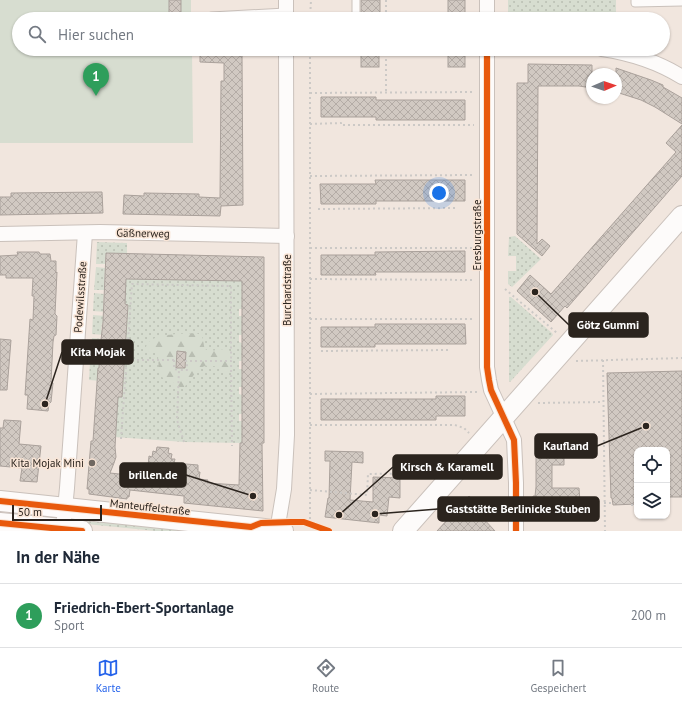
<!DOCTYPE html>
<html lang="de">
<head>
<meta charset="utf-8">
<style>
	body { margin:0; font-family:"PT Sans",sans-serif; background:#f2f2f3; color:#1f2937 }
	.controls { position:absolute; right:12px; bottom:12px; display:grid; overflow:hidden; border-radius:8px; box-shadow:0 1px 3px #0004 }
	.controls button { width:36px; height:36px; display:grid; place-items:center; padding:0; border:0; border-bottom:1px solid #e0e1e3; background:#fff; color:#1f2937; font:20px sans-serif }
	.compass { position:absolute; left:586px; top:68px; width:36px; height:36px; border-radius:50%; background:#fff; box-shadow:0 1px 3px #0004; rotate:88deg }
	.scale { position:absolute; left:12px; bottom:10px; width:90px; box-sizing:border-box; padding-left:4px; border:2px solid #2b241e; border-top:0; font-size:11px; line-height:14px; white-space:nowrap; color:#2b241e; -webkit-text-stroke:3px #f9e5d6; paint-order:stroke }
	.you { position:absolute; left:439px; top:193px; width:14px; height:14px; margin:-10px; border:3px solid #fff; border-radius:50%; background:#1a73e8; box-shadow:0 0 0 6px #1a73e833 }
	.badge { display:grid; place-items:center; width:26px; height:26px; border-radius:50%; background:#2563eb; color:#fff; font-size:13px; font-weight:700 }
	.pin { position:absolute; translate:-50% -33px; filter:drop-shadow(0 1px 2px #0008) }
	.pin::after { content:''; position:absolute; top:21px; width:14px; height:12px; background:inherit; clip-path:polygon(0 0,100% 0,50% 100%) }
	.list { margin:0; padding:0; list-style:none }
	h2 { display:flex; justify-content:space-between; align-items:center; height:52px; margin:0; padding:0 16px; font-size:17px }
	h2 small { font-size:13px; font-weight:400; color:#747a83 }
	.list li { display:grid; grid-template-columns:26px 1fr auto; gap:12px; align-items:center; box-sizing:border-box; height:64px; padding:0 16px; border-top:1px solid #e0e1e3 }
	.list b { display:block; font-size:15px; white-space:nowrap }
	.list p { margin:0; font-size:13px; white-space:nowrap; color:#747a83 }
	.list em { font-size:13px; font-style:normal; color:#747a83 }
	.icon { flex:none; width:22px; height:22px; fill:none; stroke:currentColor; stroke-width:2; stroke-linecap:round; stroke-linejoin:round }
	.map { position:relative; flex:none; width:682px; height:531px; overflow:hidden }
	.search { position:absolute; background:#fff; box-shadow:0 1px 3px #0004; left:12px; right:12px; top:12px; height:44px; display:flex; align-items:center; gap:10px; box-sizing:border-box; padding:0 14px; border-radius:22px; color:#747a83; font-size:15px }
	.sheet { height:116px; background:#fff }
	nav { display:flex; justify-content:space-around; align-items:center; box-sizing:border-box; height:56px; border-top:1px solid #e0e1e3; background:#fff; font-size:11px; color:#747a83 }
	nav a { display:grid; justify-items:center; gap:2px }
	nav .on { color:#2563eb }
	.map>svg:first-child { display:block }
	.grass { fill:url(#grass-dots) }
	.forest { fill:url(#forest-firs) }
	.pitch { fill:#d7ddd0 }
	.building { fill:url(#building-cross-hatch); stroke:#aaa19b; fill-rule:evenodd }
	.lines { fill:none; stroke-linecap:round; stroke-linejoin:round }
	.lane-casing { stroke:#cac1bb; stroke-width:9 }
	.street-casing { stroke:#cac1bb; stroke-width:16 }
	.secondary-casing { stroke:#cac1bb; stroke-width:22 }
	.path { stroke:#ccc9c6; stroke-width:2; stroke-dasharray:2 3; stroke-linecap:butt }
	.lane { stroke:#fdfbfa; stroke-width:7 }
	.street { stroke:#fdfbfa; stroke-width:14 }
	.secondary { stroke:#fdfbfa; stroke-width:20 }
	.cycleway-casing { stroke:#f9e5d6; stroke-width:8 }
	.cycleway { stroke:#e8590c; stroke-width:6 }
	.poi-dot { fill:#706861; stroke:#f9e5d6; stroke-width:1.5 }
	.labels { text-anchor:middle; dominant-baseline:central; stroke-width:3; stroke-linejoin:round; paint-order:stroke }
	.street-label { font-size:11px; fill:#2b241e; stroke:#f9e5d6 }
	.poi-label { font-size:11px; fill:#2b241e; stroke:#f9e5d6; text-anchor:end }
	.leader { fill:none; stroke:#2b241e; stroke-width:1.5 }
	.callout-dot { fill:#2b241e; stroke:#f9e5d6; stroke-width:1.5 }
	.callout { fill:#2b241e; stroke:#2b241e; stroke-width:1.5 }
	.callout-label { font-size:12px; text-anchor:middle; font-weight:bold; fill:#fff }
</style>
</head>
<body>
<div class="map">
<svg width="682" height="531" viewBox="0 0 682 531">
	<defs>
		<pattern id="grass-dots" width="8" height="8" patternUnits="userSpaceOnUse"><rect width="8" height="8" fill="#d7ddd0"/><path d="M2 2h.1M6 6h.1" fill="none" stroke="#b9beb2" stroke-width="1.8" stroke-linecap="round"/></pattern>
		<pattern id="forest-firs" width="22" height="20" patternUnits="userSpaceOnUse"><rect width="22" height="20" fill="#d7ddd0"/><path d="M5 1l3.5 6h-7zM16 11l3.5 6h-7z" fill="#b9beb2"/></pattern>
		<pattern id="building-cross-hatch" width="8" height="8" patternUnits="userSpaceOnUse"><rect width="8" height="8" fill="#d1c9c2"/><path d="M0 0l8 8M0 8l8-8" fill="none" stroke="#b4aca6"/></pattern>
	</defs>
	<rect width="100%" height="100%" fill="#f1e6de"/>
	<!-- grass -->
	<g class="grass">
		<rect x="508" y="0" width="108" height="19"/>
		<polygon points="515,236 541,259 512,287 508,284 508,271 516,271 516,256 508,256 509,237"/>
		<polygon points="97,242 127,243 127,253 106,253 105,264 96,264"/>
		<polygon points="96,267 105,268 104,290 94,290"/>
		<polygon points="124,273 139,279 146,279 146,276 160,276 160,280 167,280 180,277 181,280 188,280 188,277 201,277 201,281 208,281 209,277 221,277 222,281 229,281 245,275 242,282 242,309 239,309 239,316 242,316 242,335 239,335 239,342 242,343 242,361 239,361 239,369 242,369 242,387 239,387 239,394 242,395 242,414 239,414 239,421 242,421 242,443 184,442 115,437 118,397 128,305 125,304 126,286"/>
		<polygon points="94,293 104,294 103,307 106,307 106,312 93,311"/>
		<polygon points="509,297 511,297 552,333 553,335 510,382 509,381"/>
		<polygon points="93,315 106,316 105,323 102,323 101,330 105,330 104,335 92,334"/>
		<polygon points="92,338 104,339 104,346 100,345 100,352 103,352 103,358 90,357"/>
		<polygon points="90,361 103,361 101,381 89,380"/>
		<polygon points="87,518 215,531 156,531 86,524"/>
	</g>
	<!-- forest -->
	<path class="forest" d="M 196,333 L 201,335 C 204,339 203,344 205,349 C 214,354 221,345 232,352 L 233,360 L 232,367 L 229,371 L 225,371 C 221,367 218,367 213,366 C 194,361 192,388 176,391 L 173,382 L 170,379 L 163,378 L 159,373 L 158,354 L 148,351 L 146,349 C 146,347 146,345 148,343 C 155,333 185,334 196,333 Z"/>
	<!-- pitch -->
	<polygon class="pitch" points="0,0 191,0 191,19 19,19 19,49 192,49 193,143 0,143"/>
	<!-- building -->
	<g class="building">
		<rect x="169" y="0" width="12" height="15"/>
		<rect x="361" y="0" width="19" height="19"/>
		<rect x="448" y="0" width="17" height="19"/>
		<polygon points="200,49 236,49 236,55 242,55 243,205 221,206 220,216 123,214 124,195 144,196 144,193 199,194 199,197 220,198 221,81 224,81 224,63 200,62"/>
		<rect x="361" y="49" width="18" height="18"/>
		<rect x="448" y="49" width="17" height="18"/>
		<polygon points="528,64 592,65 592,88 579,86 538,86 537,244 542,239 550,246 542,256 517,234 517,83 528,83"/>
		<polygon points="616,68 651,80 663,85 663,87 682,98 682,124 655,107 641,100 616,92"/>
		<polygon points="321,97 376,97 376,100 465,100 465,120 376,120 376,117 321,117"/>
		<polygon points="682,125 682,176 567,308 565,306 551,322 517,291 530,275 551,294 676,152 666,143"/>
		<polygon points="375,180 465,180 465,201 376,201 376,204 321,204 320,184 376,184"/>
		<polygon points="102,192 103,213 0,215 0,197 11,197 11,193"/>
		<polygon points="465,251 465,272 375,272 376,275 321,275 321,255 375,255 375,252"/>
		<polygon points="17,252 39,252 40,254 50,254 51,261 56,261 56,273 57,272 55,314 57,316 56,335 54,336 53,342 51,382 53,383 51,402 49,404 48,411 27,409 28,395 25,395 30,319 33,320 34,296 32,296 33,278 6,278 6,275 0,275 0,256 18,255"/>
		<path d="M 106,253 L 264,257 L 264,443 L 262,443 L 263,511 L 184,503 L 184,496 L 130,490 L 129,497 L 127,497 L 127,499 L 89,494 L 89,489 L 87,489 L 91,441 L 93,441 L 98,368 L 99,368 L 100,349 L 103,322 ZM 126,279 L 242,281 L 242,443 L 240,443 L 239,485 L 207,483 L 208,480 L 199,479 L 200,472 L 198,472 L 198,465 L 174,463 L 175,459 L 171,459 L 172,454 L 168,453 L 169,448 L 157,447 L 156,452 L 153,451 L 152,457 L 149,456 L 147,477 L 110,473 L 114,463 L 116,457 L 115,447 L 118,397 L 122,397 L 128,305 L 125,304 Z"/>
		<polygon points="375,324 465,324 466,344 375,344 375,347 321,347 321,327 375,327"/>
		<polygon points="0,339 11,340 7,390 0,390"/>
		<polygon points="177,351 186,352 185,368 176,368"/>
		<polygon points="682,371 682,497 667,497 667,450 637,450 637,504 613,505 612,498 611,498 607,373"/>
		<polygon points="436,396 465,396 465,416 436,416 436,420 321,420 321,399 436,399"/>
		<polygon points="4,420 21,421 19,444 41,446 37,482 20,481 22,468 0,466 0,428 3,428"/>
		<polygon points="536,442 549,442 549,443 564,443 564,465 552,465 552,488 579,488 580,502 582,502 582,510 580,514 567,513 567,511 546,510 546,513 533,513 533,496 535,496 536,487"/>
		<polygon points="325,451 363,452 363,463 352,462 350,500 373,502 373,477 400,478 400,498 389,497 387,516 379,515 379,523 325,517 328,498 329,498 330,461 325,461"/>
		<polygon points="469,496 485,511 481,516 495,531 437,531"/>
	</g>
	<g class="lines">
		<defs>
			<g id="lane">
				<polyline points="635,0 635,3 682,2"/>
				<polyline points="211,16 286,12"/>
				<polyline points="356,19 356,0"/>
			</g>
			<g id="street">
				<polyline points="487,0 487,19"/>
				<polyline points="286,19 286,0"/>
				<polyline points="487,49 487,367 489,380 491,390 514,440 516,483 516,531"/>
				<path d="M 602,49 C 629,53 658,62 682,77"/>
				<polyline points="0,234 100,232 287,236"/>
				<polyline points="63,529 67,488 85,233"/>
				<polyline points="277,531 284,489 287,435 286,49"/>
			</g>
			<g id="secondary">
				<polyline points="0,501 283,531"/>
				<polyline points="0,523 82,531"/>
				<polyline points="403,531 682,216"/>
			</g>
		</defs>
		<!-- lane casing -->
		<use href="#lane" class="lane-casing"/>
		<!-- street casing -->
		<use href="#street" class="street-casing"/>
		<!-- secondary casing -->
		<use href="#secondary" class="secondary-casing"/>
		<!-- path -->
		<g class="path">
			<polyline points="386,0 386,19"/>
			<polyline points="310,19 311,0"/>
			<polyline points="386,49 386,92"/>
			<polyline points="310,93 474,92"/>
			<polyline points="310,124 341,123 341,125 474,125"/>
			<polyline points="310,176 474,175"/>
			<polyline points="318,209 458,208"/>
			<polyline points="310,248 474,248"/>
			<polyline points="310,279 475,280"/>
			<polyline points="505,289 557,333"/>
			<polyline points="310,319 474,319"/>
			<polyline points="321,351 451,350"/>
			<polyline points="127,360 176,360"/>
			<polyline points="174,360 174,369 179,370"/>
			<polyline points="603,360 605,531"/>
			<polyline points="185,361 231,361 232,446"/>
			<polyline points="576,361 682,358"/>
			<polyline points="310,394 477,392"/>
			<polyline points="538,403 603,402"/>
			<polyline points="310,425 455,425 464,428 469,433"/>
			<polyline points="121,439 132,284 231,286 231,361"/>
			<polyline points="184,442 177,420 179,370 187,370 187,361"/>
			<polyline points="310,490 367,495 368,474 433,473"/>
			<polyline points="604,503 613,503"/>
			<polyline points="632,504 632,506"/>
			<polyline points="310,519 310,49"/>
		</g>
		<!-- lane -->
		<use href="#lane" class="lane"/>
		<!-- street -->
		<use href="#street" class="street"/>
		<!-- secondary -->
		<use href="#secondary" class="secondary"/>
		<defs>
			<g id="cycleway">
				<polyline points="487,49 487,367 489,380 491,390 514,440 516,483 516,531"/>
				<polyline points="0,501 251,527 261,523 291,522 304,522 329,531"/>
				<polyline points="0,523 82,531"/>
			</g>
		</defs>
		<!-- cycleway casing -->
		<use href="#cycleway" class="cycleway-casing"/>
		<!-- cycleway -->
		<use href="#cycleway" class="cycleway"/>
	</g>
	<!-- markers -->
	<circle class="poi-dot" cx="92" cy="463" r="4"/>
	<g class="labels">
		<!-- street labels -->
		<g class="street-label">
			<text transform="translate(143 233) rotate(1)">Gäßnerweg</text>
			<text transform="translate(477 235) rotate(-90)">Eresburgstraße</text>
			<text transform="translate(287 290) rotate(-90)">Burchardstraße</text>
			<text transform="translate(80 297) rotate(-86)">Podewilsstraße</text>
			<text transform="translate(150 507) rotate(6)">Manteuffelstraße</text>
		</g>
		<!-- poi labels -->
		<g class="poi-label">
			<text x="84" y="463">Kita Mojak Mini</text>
		</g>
	</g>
	<!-- callouts -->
	<path class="leader" d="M535 292L569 325M45 404L62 352M646 426L597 446M339 515L393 467M253 496L186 475M375 514L438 509"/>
	<g class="callout-dot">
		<circle cx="535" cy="292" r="4"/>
		<circle cx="45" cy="404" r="4"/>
		<circle cx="646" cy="426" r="4"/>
		<circle cx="339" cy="515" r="4"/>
		<circle cx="253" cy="496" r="4"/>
		<circle cx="375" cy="514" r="4"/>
	</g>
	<g class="callout">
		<rect x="569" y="313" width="79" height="24" rx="4"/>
		<rect x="62" y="340" width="71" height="24" rx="4"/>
		<rect x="535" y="434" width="62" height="24" rx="4"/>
		<rect x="393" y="455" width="109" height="24" rx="4"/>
		<rect x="120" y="463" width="66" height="24" rx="4"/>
		<rect x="438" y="497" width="161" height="24" rx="4"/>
	</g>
	<g class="callout-label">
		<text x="608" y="329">Götz Gummi</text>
		<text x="98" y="356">Kita Mojak</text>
		<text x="566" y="450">Kaufland</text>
		<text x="447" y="471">Kirsch &amp; Karamell</text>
		<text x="153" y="479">brillen.de</text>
		<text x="518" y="513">Gaststätte Berlinicke Stuben</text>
	</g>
</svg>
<div class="controls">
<button><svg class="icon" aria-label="locate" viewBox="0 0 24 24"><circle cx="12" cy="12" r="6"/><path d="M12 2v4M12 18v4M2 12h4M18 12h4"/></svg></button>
<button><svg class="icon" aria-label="layers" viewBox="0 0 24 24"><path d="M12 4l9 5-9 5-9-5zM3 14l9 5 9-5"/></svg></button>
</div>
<svg class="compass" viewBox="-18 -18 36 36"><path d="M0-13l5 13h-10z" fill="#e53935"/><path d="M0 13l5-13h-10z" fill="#747a83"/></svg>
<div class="scale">50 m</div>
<div class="you"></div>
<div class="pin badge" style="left:96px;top:96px;background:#2e9e5b">1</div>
<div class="search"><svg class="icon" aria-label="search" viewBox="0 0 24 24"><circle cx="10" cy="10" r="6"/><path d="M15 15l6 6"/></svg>Hier suchen</div>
</div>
<section class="sheet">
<h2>In der Nähe<small></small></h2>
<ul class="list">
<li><span class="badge" style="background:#2e9e5b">1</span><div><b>Friedrich-Ebert-Sportanlage</b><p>Sport</p></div><em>200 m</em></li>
</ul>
</section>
<nav>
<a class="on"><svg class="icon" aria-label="map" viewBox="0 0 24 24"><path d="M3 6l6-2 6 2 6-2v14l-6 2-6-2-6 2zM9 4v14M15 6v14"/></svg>Karte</a>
<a><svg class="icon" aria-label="directions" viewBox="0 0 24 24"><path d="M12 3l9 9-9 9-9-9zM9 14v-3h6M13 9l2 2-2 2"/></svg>Route</a>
<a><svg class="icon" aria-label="saved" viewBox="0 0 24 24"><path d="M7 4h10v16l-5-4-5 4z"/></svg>Gespeichert</a>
</nav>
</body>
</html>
